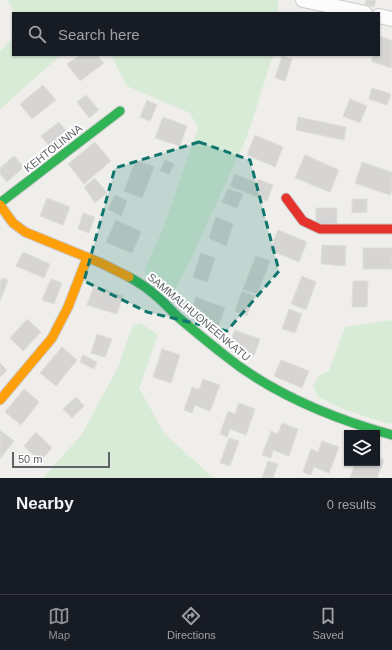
<!DOCTYPE html>
<html lang="en">
<head>
<meta charset="utf-8">
<style>
	body { margin:0; font-family:Helvetica,sans-serif; background:#20242c; color:#f1f3f6 }
	.controls { position:absolute; right:12px; bottom:12px; display:grid; overflow:hidden; border-radius:0px; box-shadow:0 1px 3px #0004 }
	.controls button { width:36px; height:36px; display:grid; place-items:center; padding:0; border:0; border-bottom:1px solid #363941; background:#171b24; color:#f1f3f6; font:20px sans-serif }
	.scale { position:absolute; left:12px; bottom:10px; width:98px; box-sizing:border-box; padding-left:4px; border:2px solid #5f6368; border-top:0; font-size:11px; line-height:14px; white-space:nowrap; color:#5f6368; -webkit-text-stroke:3px #fff; paint-order:stroke }
	.list { margin:0; padding:0; list-style:none }
	h2 { display:flex; justify-content:space-between; align-items:center; height:52px; margin:0; padding:0 16px; font-size:17px }
	h2 small { font-size:13px; font-weight:400; color:#9ea1a6 }
	.icon { flex:none; width:22px; height:22px; fill:none; stroke:currentColor; stroke-width:2; stroke-linecap:round; stroke-linejoin:round }
	.map { position:relative; flex:none; width:392px; height:478px; overflow:hidden }
	.search { position:absolute; background:#171b24; box-shadow:0 1px 3px #0004; left:12px; right:12px; top:12px; height:44px; display:flex; align-items:center; gap:10px; box-sizing:border-box; padding:0 14px; border-radius:0px; color:#9ea1a6; font-size:15px }
	.sheet { height:116px; background:#171b24 }
	nav { display:flex; justify-content:space-around; align-items:center; box-sizing:border-box; height:56px; border-top:1px solid #363941; background:#171b24; font-size:11px; color:#9ea1a6 }
	nav a { display:grid; justify-items:center; gap:2px }
	nav .on { color:#919496 }
	.map>svg:first-child { display:block }
	.green { fill:#d8ebd6 }
	.building { fill:#d6d5d3; stroke:#deddd9 }
	.lines { fill:none; stroke-linecap:round; stroke-linejoin:round }
	.street-casing { stroke:#cbcccc; stroke-width:16 }
	.fast-casing { stroke:#cacacb; stroke-width:11 }
	.slow-casing { stroke:#cacacb; stroke-width:11 }
	.jam-casing { stroke:#cacacb; stroke-width:11 }
	.street { stroke:#fdfcfc; stroke-width:14 }
	.fast { stroke:#30b455; stroke-width:9 }
	.slow { stroke:#ff9f0a; stroke-width:9 }
	.jam { stroke:#e5322d; stroke-width:9 }
	.marked { fill:#0f766e; fill-opacity:0.2; stroke:#0f766e; stroke-width:3; stroke-dasharray:8 5; stroke-linejoin:round }
	.labels { text-anchor:middle; dominant-baseline:central; stroke-width:4; stroke-linejoin:round; paint-order:stroke }
	.street-label { font-size:11px; fill:#5f6368; stroke:#fff }
</style>
</head>
<body>
<div class="map">
<svg width="392" height="478" viewBox="0 0 392 478">
	<rect width="100%" height="100%" fill="#efeeea"/>
	<!-- green -->
	<g class="green">
		<polygon points="7,0 278,0 278,13 14,13 10,3"/>
		<polygon points="13,38 13,55 61,55 0,109 0,51"/>
		<polygon points="111,55 273,55 247,137 187,267 172,295 145,273 146,266 163,229 198,128 190,113 127,86"/>
		<polygon points="392,320 392,424 385,423 343,409 318,397 313,385 320,375 329,371 345,327"/>
		<polygon points="140,323 158,335 139,388 164,433 213,478 43,478 82,434 118,367 133,325"/>
	</g>
	<!-- building -->
	<g class="building">
		<polygon points="366,0 376,0 374,7 365,4"/>
		<polygon points="380,36 392,41 392,64 391,68 371,61 374,55 379,55"/>
		<polygon points="80,55 97,55 104,63 80,81 67,64"/>
		<polygon points="282,56 292,59 285,81 275,78"/>
		<polygon points="43,85 56,100 32,119 20,104"/>
		<polygon points="372,88 391,94 387,105 369,99"/>
		<polygon points="86,95 99,110 89,118 77,102"/>
		<polygon points="350,99 367,106 360,123 343,116"/>
		<polygon points="147,100 157,105 150,121 140,117"/>
		<polygon points="163,117 187,126 180,146 155,138"/>
		<polygon points="298,117 346,127 344,140 296,130"/>
		<polygon points="59,122 69,135 52,149 41,136"/>
		<polygon points="255,135 283,147 275,167 247,155"/>
		<polygon points="95,142 111,161 84,184 68,164"/>
		<polygon points="305,155 339,170 330,192 295,178"/>
		<polygon points="14,156 24,167 7,182 0,174 0,168"/>
		<polygon points="136,160 154,167 142,198 124,191"/>
		<polygon points="165,160 174,164 169,174 160,171"/>
		<polygon points="362,162 392,172 392,190 390,195 355,183"/>
		<polygon points="235,174 256,183 258,179 273,185 267,201 230,186"/>
		<polygon points="95,178 107,193 95,203 84,187"/>
		<polygon points="228,189 243,194 237,208 222,202"/>
		<polygon points="115,195 127,201 121,216 108,209"/>
		<polygon points="47,198 70,207 63,225 40,216"/>
		<polygon points="352,199 367,199 367,212 352,213"/>
		<rect x="316" y="208" width="21" height="16"/>
		<polygon points="83,213 95,217 89,233 78,229"/>
		<polygon points="216,217 233,224 226,246 209,238"/>
		<polygon points="116,220 141,232 132,253 106,242"/>
		<polygon points="278,230 307,242 299,262 270,250"/>
		<polygon points="322,245 346,246 345,266 321,264"/>
		<rect x="363" y="248" width="29" height="21"/>
		<polygon points="23,252 50,264 44,278 16,266"/>
		<polygon points="201,253 215,258 207,282 193,277"/>
		<polygon points="256,256 270,261 257,294 243,289"/>
		<polygon points="302,276 316,282 306,310 291,304"/>
		<polygon points="2,278 8,280 0,301 0,283"/>
		<polygon points="51,279 62,283 54,304 42,300"/>
		<polygon points="353,281 368,281 367,307 352,307"/>
		<polygon points="94,286 123,296 117,314 87,305"/>
		<polygon points="242,291 254,296 247,316 235,311"/>
		<polygon points="196,297 225,308 218,326 189,315"/>
		<polygon points="289,309 302,314 295,333 282,329"/>
		<polygon points="27,319 41,332 23,351 10,338"/>
		<polygon points="235,330 260,339 254,356 228,347"/>
		<polygon points="97,334 112,339 105,357 91,353"/>
		<polygon points="62,347 77,360 56,386 40,373"/>
		<polygon points="162,349 180,355 171,383 153,377"/>
		<polygon points="83,355 97,362 94,369 80,362"/>
		<polygon points="281,360 309,371 302,388 274,376"/>
		<polygon points="0,363 7,370 0,377"/>
		<polygon points="203,379 220,385 210,411 195,405 192,413 184,410 192,387 199,390"/>
		<polygon points="24,389 39,402 21,425 5,412"/>
		<polygon points="76,397 84,406 72,418 63,409"/>
		<polygon points="239,403 255,409 246,435 230,429 227,437 220,434 228,411 235,414"/>
		<polygon points="282,423 298,429 289,456 273,450 271,458 262,455 271,431 278,434"/>
		<polygon points="0,430 14,441 0,459"/>
		<polygon points="36,432 52,448 40,461 24,446"/>
		<polygon points="229,438 239,441 230,466 220,463"/>
		<polygon points="322,441 339,447 329,473 314,467 311,475 303,472 311,449 318,452"/>
		<polygon points="377,457 384,460 377,478 350,478 355,463 363,464 364,463 377,463"/>
		<polygon points="268,461 278,464 273,478 262,478"/>
	</g>
	<g class="lines">
		<defs>
			<g id="street">
				<polyline points="303,0 365,13"/>
				<polyline points="379,16 392,19"/>
			</g>
			<g id="fast">
				<polyline points="0,203 120,111"/>
				<path d="M 129,277 C 136,281 143,285 149,290 C 160,298 169,308 178,317 C 193,330 208,342 223,354 C 272,394 331,418 392,435"/>
			</g>
			<g id="slow">
				<polyline points="0,205 13,223 25,232 101,263 129,277"/>
				<polyline points="0,400 52,338 68,307 87,258"/>
			</g>
			<polyline id="jam" points="286,198 303,221 320,229 392,229"/>
		</defs>
		<!-- street casing -->
		<use href="#street" class="street-casing"/>
		<!-- fast casing -->
		<use href="#fast" class="fast-casing"/>
		<!-- slow casing -->
		<use href="#slow" class="slow-casing"/>
		<!-- jam casing -->
		<use href="#jam" class="jam-casing"/>
		<!-- street -->
		<use href="#street" class="street"/>
		<!-- fast -->
		<use href="#fast" class="fast"/>
		<!-- slow -->
		<use href="#slow" class="slow"/>
		<!-- jam -->
		<use href="#jam" class="jam"/>
	</g>
	<!-- marked area -->
	<path class="marked" d="M 199,142 L 250,160 L 279,271 L 227,331 L 147,312 L 84,281 L 115,168 Z"/>
	<g class="labels">
		<!-- street labels -->
		<g class="street-label">
			<text transform="translate(53 148) rotate(-38)">KEHTOLINNA</text>
			<text transform="translate(199 317) rotate(40)">SAMMALHUONEENKATU</text>
		</g>
	</g>
</svg>
<div class="controls">
<button><svg class="icon" aria-label="layers" viewBox="0 0 24 24"><path d="M12 4l9 5-9 5-9-5zM3 14l9 5 9-5"/></svg></button>
</div>
<div class="scale">50 m</div>
<div class="search"><svg class="icon" aria-label="search" viewBox="0 0 24 24"><circle cx="10" cy="10" r="6"/><path d="M15 15l6 6"/></svg>Search here</div>
</div>
<section class="sheet">
<h2>Nearby<small>0 results</small></h2>
<ul class="list">
</ul>
</section>
<nav>
<a class="on"><svg class="icon" aria-label="map" viewBox="0 0 24 24"><path d="M3 6l6-2 6 2 6-2v14l-6 2-6-2-6 2zM9 4v14M15 6v14"/></svg>Map</a>
<a><svg class="icon" aria-label="directions" viewBox="0 0 24 24"><path d="M12 3l9 9-9 9-9-9zM9 14v-3h6M13 9l2 2-2 2"/></svg>Directions</a>
<a><svg class="icon" aria-label="saved" viewBox="0 0 24 24"><path d="M7 4h10v16l-5-4-5 4z"/></svg>Saved</a>
</nav>
</body>
</html>
